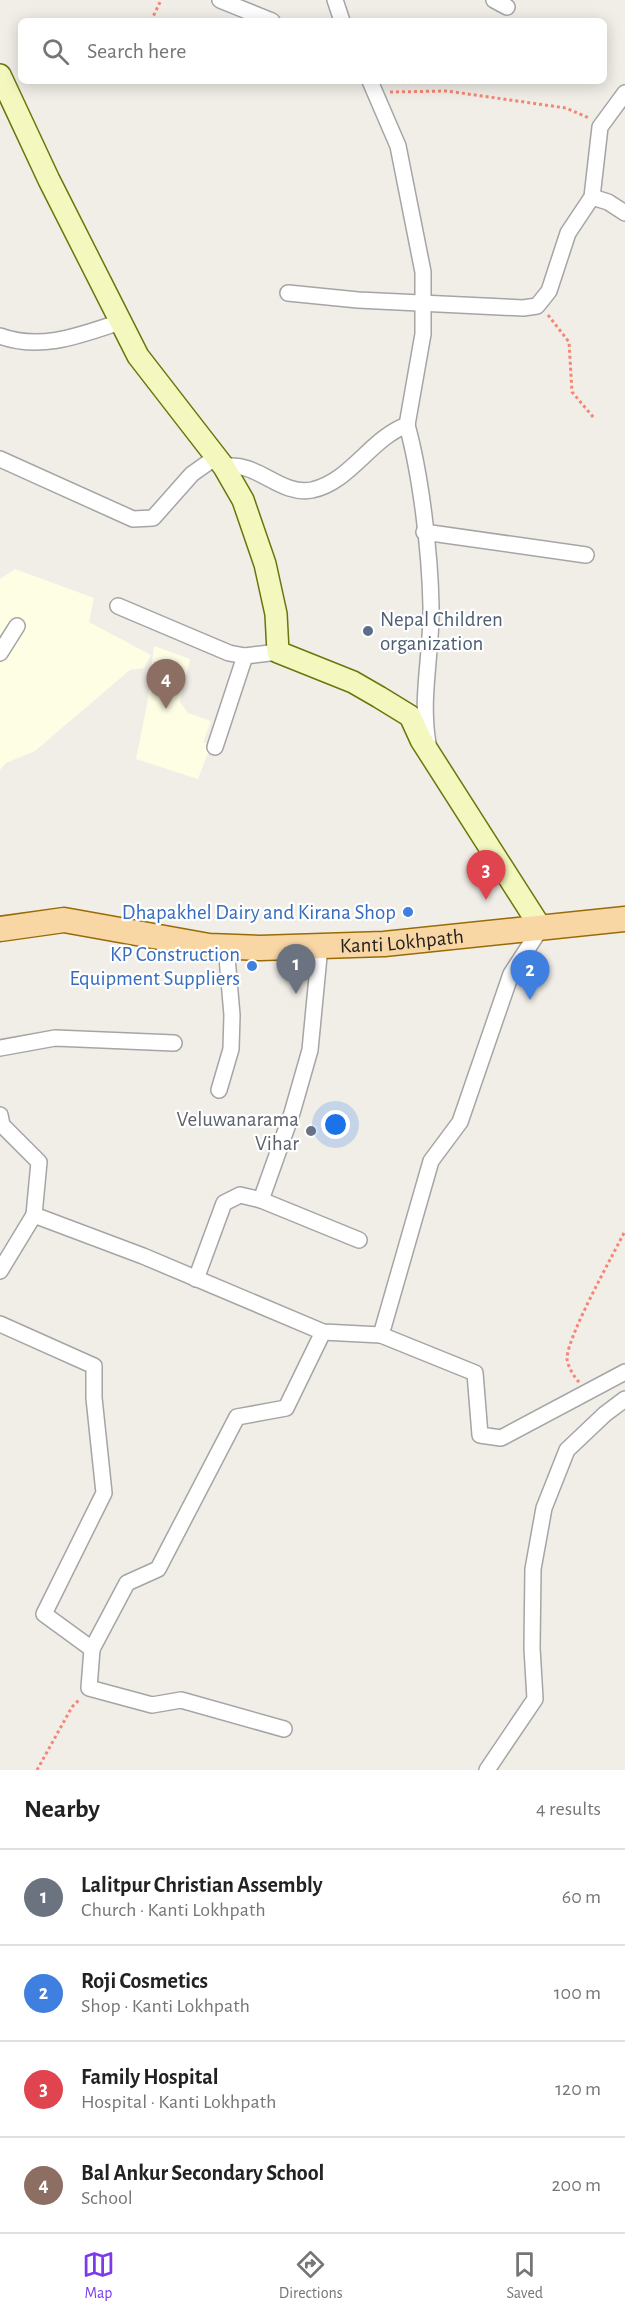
<!DOCTYPE html>
<html lang="en">
<head>
<meta charset="utf-8">
<style>
	body { margin:0; font-family:"Alegreya Sans",sans-serif; background:#f2f2f2; color:#222 }
	.you { position:absolute; left:336px; top:1125px; width:21px; height:21px; margin:-15px; border:4px solid #fff; border-radius:50%; background:#1a73e8; box-shadow:0 0 0 9px #1a73e833 }
	.badge { display:grid; place-items:center; width:39px; height:39px; border-radius:50%; background:#7c3aed; color:#fff; font-size:20px; font-weight:700 }
	.pin { position:absolute; translate:-50% -50px; filter:drop-shadow(0 2px 3px #0008) }
	.pin::after { content:''; position:absolute; top:32px; width:21px; height:18px; background:inherit; clip-path:polygon(0 0,100% 0,50% 100%) }
	.list { margin:0; padding:0; list-style:none }
	h2 { display:flex; justify-content:space-between; align-items:center; height:78px; margin:0; padding:0 24px; font-size:26px }
	h2 small { font-size:20px; font-weight:400; color:#767676 }
	.list li { display:grid; grid-template-columns:39px 1fr auto; gap:18px; align-items:center; box-sizing:border-box; height:96px; padding:0 24px; border-top:2px solid #e0e0e0 }
	.list b { display:block; font-size:22px; white-space:nowrap }
	.list p { margin:0; font-size:20px; white-space:nowrap; color:#767676 }
	.list em { font-size:20px; font-style:normal; color:#767676 }
	.icon { flex:none; width:33px; height:33px; fill:none; stroke:currentColor; stroke-width:2; stroke-linecap:round; stroke-linejoin:round }
	.map { position:relative; flex:none; width:625px; height:1770px; overflow:hidden }
	.search { position:absolute; background:#fff; box-shadow:0 3px 15px #0003; left:18px; right:18px; top:18px; height:66px; display:flex; align-items:center; gap:15px; box-sizing:border-box; padding:0 21px; border-radius:9px; color:#767676; font-size:22px }
	.sheet { height:462px; background:#fff }
	nav { display:flex; justify-content:space-around; align-items:center; box-sizing:border-box; height:84px; border-top:2px solid #e0e0e0; background:#fff; font-size:16px; color:#767676 }
	nav a { display:grid; justify-items:center; gap:3px }
	nav .on { color:#7c3aed }
	.map>svg:first-child { display:block }
	.education { fill:#fdfee4 }
	.lines { fill:none; stroke-linecap:round; stroke-linejoin:round }
	.minor-casing { stroke:#a5a5a5; stroke-width:18 }
	.secondary-casing { stroke:#687709; stroke-width:24 }
	.primary-casing { stroke:#996b05; stroke-width:27 }
	.path { stroke:#f68574; stroke-width:3; stroke-dasharray:3 3; stroke-linecap:butt }
	.minor { stroke:#fff; stroke-width:15 }
	.secondary { stroke:#f4f8bf; stroke-width:21 }
	.primary { stroke:#f9d7a5; stroke-width:24 }
	.service-dot { fill:#5c6f8a; stroke:#fff; stroke-width:2 }
	.shop-dot { fill:#3f7fe0; stroke:#fff; stroke-width:2 }
	.worship-dot { fill:#6b7280; stroke:#fff; stroke-width:2 }
	.labels { text-anchor:middle; dominant-baseline:central; stroke-width:4.5; stroke-linejoin:round; paint-order:stroke }
	.service-label { font-size:21px; fill:#4e5e75; stroke:#fff; text-anchor:start }
	.shop-label { font-size:21px; fill:#366cbe; stroke:#fff; text-anchor:end }
	.street-label { font-size:21px; fill:#212121; stroke:#fff }
	.worship-label { font-size:21px; fill:#5b616d; stroke:#fff; text-anchor:end }
</style>
</head>
<body>
<div class="map">
<svg width="625" height="1770" viewBox="0 0 625 1770">
	<rect width="100%" height="100%" fill="#f1eee8"/>
	<!-- education -->
	<g class="education">
		<polygon points="15,569 94,598 89,622 151,655 144,668 130,670 35,751 6,763 0,770 0,579"/>
		<polygon points="154,646 190,659 180,702 188,713 211,721 203,743 212,742 198,779 136,759 147,705"/>
	</g>
	<g class="lines">
		<defs>
			<g id="minor">
				<polyline points="220,0 272,21"/>
				<polyline points="335,0 342,21"/>
				<polyline points="494,0 507,7"/>
				<polyline points="592,197 608,202 625,213"/>
				<polyline points="288,293 358,300 523,308 537,306 549,291 568,233 592,197 600,127 625,93"/>
				<path d="M 0,336 C 41,351 81,335 120,322"/>
				<path d="M 407,425 C 421,476 430,553 431,606 C 432,653 420,697 428,743"/>
				<polyline points="0,459 133,519 153,518 192,474 216,457"/>
				<path d="M 224,467 C 257,460 279,496 312,490 C 350,482 371,438 407,425 L 423,334 L 423,272 L 398,146 L 370,81"/>
				<polyline points="424,532 586,555"/>
				<polyline points="118,606 229,653 245,656 278,652"/>
				<polyline points="0,653 17,626"/>
				<polyline points="215,747 245,656"/>
				<polyline points="0,1048 55,1038 174,1043"/>
				<polyline points="219,1090 231,1049 232,1015 226,946"/>
				<polyline points="0,1115 2,1125 39,1162 34,1215 143,1256 323,1332 381,1335 431,1161 460,1122 511,974 541,928"/>
				<polyline points="261,1200 359,1240"/>
				<polyline points="0,1271 34,1215"/>
				<polyline points="196,1279 224,1203 240,1195 261,1200 292,1113 310,1050 320,946"/>
				<polyline points="0,1324 94,1366 94,1398 104,1493 44,1614 92,1649 127,1583 158,1569 237,1417 286,1408 323,1332"/>
				<polyline points="381,1335 475,1373 480,1435 501,1438 625,1372"/>
				<polyline points="92,1649 89,1688 152,1705 181,1700 284,1729"/>
				<polyline points="487,1770 535,1699 532,1648 533,1569 544,1508 567,1450 605,1414 625,1399"/>
			</g>
			<polyline id="secondary" points="0,75 49,180 138,356 224,467 243,500 265,564 276,614 278,652 353,682 379,697 410,716 421,740 541,928"/>
			<g id="primary">
				<path id="s1" d="M 0,929 L 64,920 L 209,946 L 260,948 L 384,944 L 625,919"/>
			</g>
		</defs>
		<!-- minor casing -->
		<use href="#minor" class="minor-casing"/>
		<!-- secondary casing -->
		<use href="#secondary" class="secondary-casing"/>
		<!-- primary casing -->
		<use href="#primary" class="primary-casing"/>
		<!-- path -->
		<g class="path">
			<polyline points="151,21 161,0"/>
			<polyline points="390,92 447,91 566,108 589,118"/>
			<polyline points="548,315 569,342 572,392 594,418"/>
			<path d="M 579,1382 C 574,1377 567,1365 567,1358 C 568,1335 613,1255 625,1231"/>
			<polyline points="37,1770 72,1707 80,1699"/>
		</g>
		<!-- minor -->
		<use href="#minor" class="minor"/>
		<!-- secondary -->
		<use href="#secondary" class="secondary"/>
		<!-- primary -->
		<use href="#primary" class="primary"/>
	</g>
	<!-- markers -->
	<circle class="service-dot" cx="368" cy="631" r="6"/>
	<g class="shop-dot">
		<circle cx="408" cy="912" r="6"/>
		<circle cx="252" cy="966" r="6"/>
	</g>
	<circle class="worship-dot" cx="311" cy="1131" r="6"/>
	<g class="labels">
		<!-- service labels -->
		<g class="service-label">
			<text x="380" y="619">Nepal Children<tspan x="380" dy="24">organization</tspan></text>
		</g>
		<!-- shop labels -->
		<g class="shop-label">
			<text x="396" y="912">Dhapakhel Dairy and Kirana Shop</text>
			<text x="240" y="954">KP Construction<tspan x="240" dy="24">Equipment Suppliers</tspan></text>
		</g>
		<!-- street labels -->
		<g class="street-label">
			<text stroke="none"><textPath href="#s1" startOffset="405">Kanti Lokhpath</textPath></text>
		</g>
		<!-- worship labels -->
		<g class="worship-label">
			<text x="299" y="1119">Veluwanarama<tspan x="299" dy="24">Vihar</tspan></text>
		</g>
	</g>
</svg>
<div class="you"></div>
<div class="pin badge" style="left:296px;top:994px;background:#6b7280">1</div>
<div class="pin badge" style="left:530px;top:1000px;background:#3f7fe0">2</div>
<div class="pin badge" style="left:486px;top:900px;background:#e0444e">3</div>
<div class="pin badge" style="left:166px;top:709px;background:#8d6e63">4</div>
<div class="search"><svg class="icon" aria-label="search" viewBox="0 0 24 24"><circle cx="10" cy="10" r="6"/><path d="M15 15l6 6"/></svg>Search here</div>
</div>
<section class="sheet">
<h2>Nearby<small>4 results</small></h2>
<ul class="list">
<li><span class="badge" style="background:#6b7280">1</span><div><b>Lalitpur Christian Assembly</b><p>Church · Kanti Lokhpath</p></div><em>60 m</em></li>
<li><span class="badge" style="background:#3f7fe0">2</span><div><b>Roji Cosmetics</b><p>Shop · Kanti Lokhpath</p></div><em>100 m</em></li>
<li><span class="badge" style="background:#e0444e">3</span><div><b>Family Hospital</b><p>Hospital · Kanti Lokhpath</p></div><em>120 m</em></li>
<li><span class="badge" style="background:#8d6e63">4</span><div><b>Bal Ankur Secondary School</b><p>School</p></div><em>200 m</em></li>
</ul>
</section>
<nav>
<a class="on"><svg class="icon" aria-label="map" viewBox="0 0 24 24"><path d="M3 6l6-2 6 2 6-2v14l-6 2-6-2-6 2zM9 4v14M15 6v14"/></svg>Map</a>
<a><svg class="icon" aria-label="directions" viewBox="0 0 24 24"><path d="M12 3l9 9-9 9-9-9zM9 14v-3h6M13 9l2 2-2 2"/></svg>Directions</a>
<a><svg class="icon" aria-label="saved" viewBox="0 0 24 24"><path d="M7 4h10v16l-5-4-5 4z"/></svg>Saved</a>
</nav>
</body>
</html>
